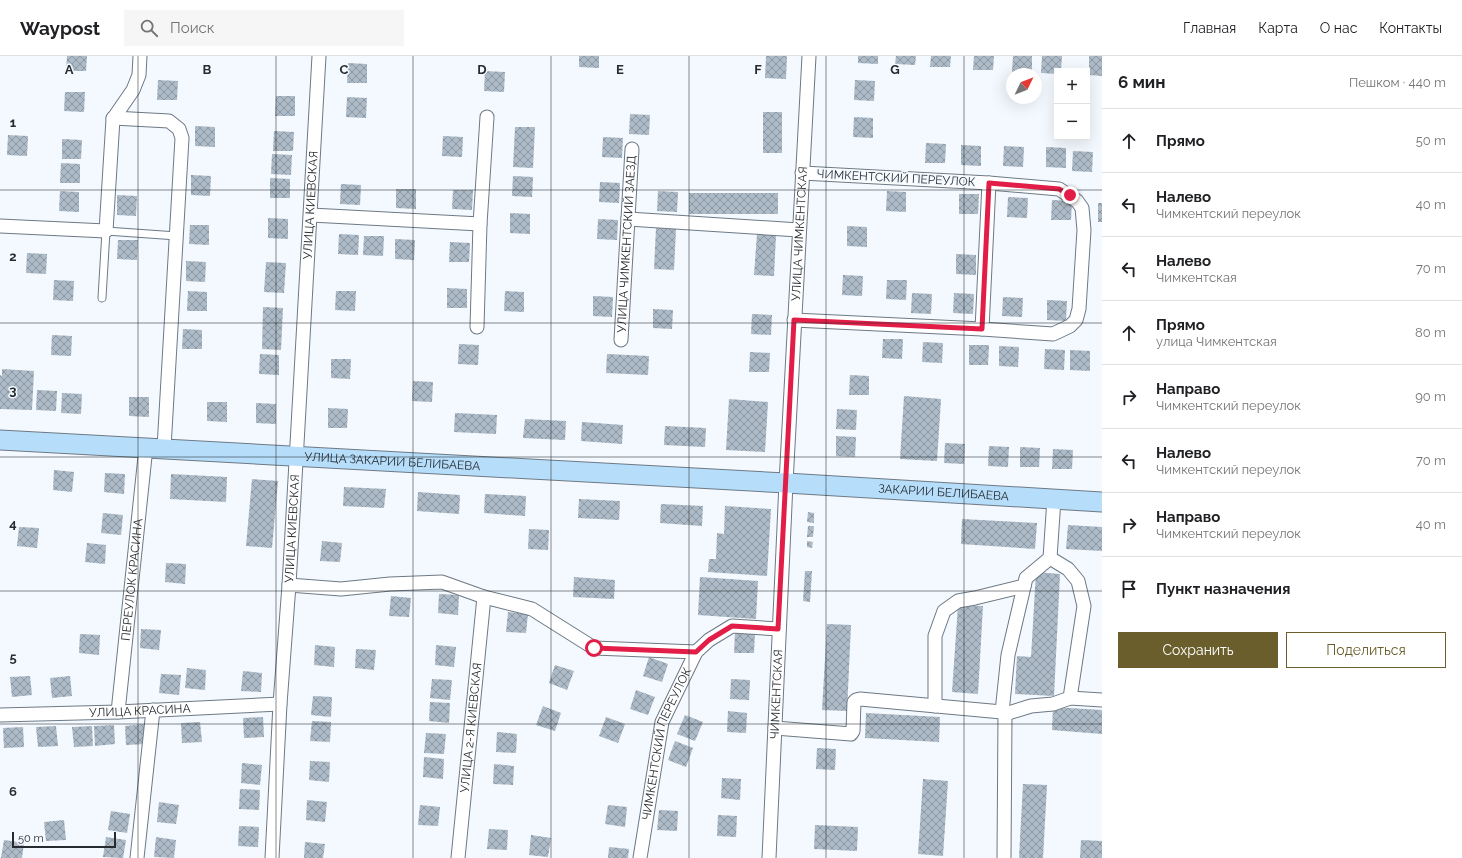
<!DOCTYPE html>
<html lang="ru">
<head>
<meta charset="utf-8">
<style>
	body { margin:0; font-family:Raleway,sans-serif; background:#f6f6f6; color:#202124 }
	.controls { position:absolute; right:12px; top:12px; display:grid; overflow:hidden; border-radius:0px; box-shadow:0 4px 16px #0002 }
	.controls button { width:36px; height:36px; display:grid; place-items:center; padding:0; border:0; border-bottom:1px solid #e0e0e0; background:#fff; color:#202124; font:20px sans-serif }
	.compass { position:absolute; left:1006px; top:12px; width:36px; height:36px; border-radius:50%; background:#fff; box-shadow:0 4px 16px #0002; rotate:47deg }
	.scale { position:absolute; left:12px; bottom:10px; width:104px; box-sizing:border-box; padding-left:4px; border:2px solid #262b30; border-top:0; font-size:11px; line-height:14px; white-space:nowrap; color:#262b30; -webkit-text-stroke:3px #f3f9fe; paint-order:stroke }
	.stop { position:absolute; width:12px; height:12px; margin:-9px; border:3px solid #e11d48; border-radius:50%; background:#fff }
	.stop.end { background:#e11d48; border-color:#fff; box-shadow:0 1px 4px #0008 }
	.list { margin:0; padding:0; list-style:none }
	h2 { display:flex; justify-content:space-between; align-items:center; height:52px; margin:0; padding:0 16px; font-size:17px }
	h2 small { font-size:13px; font-weight:400; color:#757577 }
	.list li { display:grid; grid-template-columns:26px 1fr auto; gap:12px; align-items:center; box-sizing:border-box; height:64px; padding:0 16px; border-top:1px solid #e0e0e0 }
	.list b { display:block; font-size:15px; white-space:nowrap }
	.list p { margin:0; font-size:13px; white-space:nowrap; color:#757577 }
	.list em { font-size:13px; font-style:normal; color:#757577 }
	.actions { display:flex; gap:8px; padding:12px 16px }
	.actions a { flex:1; padding:9px 0; border:1px solid #6a5f2c; border-radius:0px; text-align:center; font-size:14px; color:#6a5f2c }
	.actions .main { background:#6a5f2c; color:#fff }
	.icon { flex:none; width:22px; height:22px; fill:none; stroke:currentColor; stroke-width:2; stroke-linecap:round; stroke-linejoin:round }
	.map { position:relative; flex:none; width:1102px; height:802px; overflow:hidden }
	header { display:flex; align-items:center; gap:24px; box-sizing:border-box; height:56px; padding:0 20px; background:#fff; border-bottom:1px solid #e0e0e0 }
	header strong { font-size:19px }
	nav { display:flex; gap:22px; margin-inline-start:auto; font-size:14px }
	.search { width:280px; height:36px; background:#f6f6f6; display:flex; align-items:center; gap:10px; box-sizing:border-box; padding:0 14px; border-radius:0px; color:#757577; font-size:15px }
	main { display:flex }
	aside { flex:1; background:#fff }
	.map>svg:first-child { display:block }
	.building { fill:url(#building-cross-hatch) }
	.lines { fill:none; stroke-linecap:round; stroke-linejoin:round }
	.lane-casing { stroke:#6d7985; stroke-width:9 }
	.street-casing { stroke:#6d7985; stroke-width:15 }
	.secondary-casing { stroke:#6d7985; stroke-width:21 }
	.lane { stroke:#fff; stroke-width:7 }
	.street { stroke:#fff; stroke-width:13 }
	.secondary { stroke:#b6defa; stroke-width:19 }
	.route { stroke:#e11d48; stroke-width:5 }
	.grid { fill:none; stroke:#262b30; stroke-width:1; stroke-opacity:0.55 }
	.labels { text-anchor:middle; dominant-baseline:central; stroke-width:3; stroke-linejoin:round; paint-order:stroke }
	.street-label { font-size:12px; fill:#262b30; stroke:#f3f9fe }
	.grid-label { font-size:13px; text-anchor:middle; font-weight:bold; fill:#262b30; stroke:#f3f9fe; stroke-width:3; stroke-linejoin:round; paint-order:stroke }
</style>
</head>
<body>
<header>
<strong>Waypost</strong>
<div class="search"><svg class="icon" aria-label="search" viewBox="0 0 24 24"><circle cx="10" cy="10" r="6"/><path d="M15 15l6 6"/></svg>Поиск</div>
<nav><a>Главная</a><a>Карта</a><a>О нас</a><a>Контакты</a></nav>
</header>
<main>
<div class="map">
<svg width="1102" height="802" viewBox="0 0 1102 802">
	<defs>
		<pattern id="building-cross-hatch" width="8" height="8" patternUnits="userSpaceOnUse"><rect width="8" height="8" fill="#adbac7"/><path d="M0 0l8 8M0 8l8-8" fill="none" stroke="#8d97a2"/></pattern>
	</defs>
	<rect width="100%" height="100%" fill="#f3f9fe"/>
	<!-- building -->
	<g class="building">
		<polygon points="67,0 87,0 86,15 66,15"/>
		<polygon points="579,0 599,0 599,12 579,11"/>
		<polygon points="766,0 787,0 786,23 765,22"/>
		<polygon points="858,0 878,0 878,8 858,7"/>
		<polygon points="896,0 916,0 915,9 895,8"/>
		<polygon points="931,0 951,0 950,11 930,11"/>
		<polygon points="974,0 994,0 993,14 973,14"/>
		<polygon points="1013,0 1032,0 1032,16 1012,16"/>
		<polygon points="1042,0 1062,0 1061,15 1057,15 1057,18 1041,17"/>
		<polygon points="1089,0 1102,0 1102,20 1089,19"/>
		<polygon points="348,7 367,8 367,27 347,27"/>
		<polygon points="485,15 505,16 504,36 484,35"/>
		<polygon points="158,24 178,25 177,44 157,44"/>
		<polygon points="855,24 875,25 874,45 854,44"/>
		<polygon points="65,36 85,36 84,56 64,55"/>
		<polygon points="276,40 295,40 295,60 275,60"/>
		<polygon points="347,41 367,42 366,62 346,61"/>
		<rect x="763" y="56" width="19" height="41"/>
		<polygon points="630,58 650,59 649,79 629,78"/>
		<polygon points="854,61 873,62 873,82 853,81"/>
		<polygon points="195,70 215,71 215,91 195,90"/>
		<polygon points="515,71 535,71 533,112 513,111"/>
		<polygon points="274,75 294,76 293,95 273,95"/>
		<polygon points="8,79 28,80 27,100 7,99"/>
		<polygon points="443,80 463,81 462,101 442,100"/>
		<polygon points="603,81 623,82 622,102 602,101"/>
		<polygon points="62,83 82,84 81,103 62,103"/>
		<polygon points="926,87 946,88 945,107 925,107"/>
		<polygon points="961,89 981,90 981,110 961,109"/>
		<polygon points="1004,90 1024,91 1023,111 1003,110"/>
		<polygon points="1046,91 1066,92 1066,112 1046,111"/>
		<polygon points="1073,95 1093,96 1092,116 1072,115"/>
		<polygon points="272,98 292,99 291,119 271,118"/>
		<polygon points="61,107 80,108 80,127 60,127"/>
		<polygon points="191,119 211,120 210,140 191,139"/>
		<polygon points="513,120 533,121 532,141 512,140"/>
		<polygon points="270,122 290,123 290,142 270,142"/>
		<polygon points="600,126 620,127 619,147 599,146"/>
		<polygon points="341,128 361,129 360,149 340,148"/>
		<polygon points="396,133 416,133 416,153 396,152"/>
		<polygon points="453,134 473,134 472,154 452,153"/>
		<polygon points="60,135 79,136 79,156 59,155"/>
		<polygon points="658,135 678,136 677,156 657,155"/>
		<polygon points="887,135 906,136 906,156 886,155"/>
		<rect x="689" y="137" width="89" height="21"/>
		<polygon points="959,138 979,138 978,158 959,158"/>
		<polygon points="117,139 137,140 136,160 117,159"/>
		<polygon points="1008,141 1028,142 1027,162 1007,161"/>
		<polygon points="1052,144 1072,145 1071,164 1051,164"/>
		<rect x="1098" y="147" width="4" height="19"/>
		<polygon points="510,157 530,158 530,178 510,177"/>
		<polygon points="268,162 288,163 288,183 268,182"/>
		<polygon points="598,163 618,164 617,184 597,183"/>
		<polygon points="190,169 209,169 209,189 189,188"/>
		<polygon points="847,170 867,171 867,191 847,190"/>
		<polygon points="656,172 676,173 674,214 654,213"/>
		<polygon points="339,178 359,179 358,199 338,198"/>
		<polygon points="757,178 776,179 774,220 754,219"/>
		<polygon points="364,180 384,180 383,200 363,199"/>
		<polygon points="395,183 415,184 414,204 395,203"/>
		<polygon points="118,184 138,184 137,204 117,203"/>
		<polygon points="450,186 470,187 469,206 449,206"/>
		<polygon points="27,197 47,198 46,218 26,217"/>
		<polygon points="956,198 976,199 976,219 956,218"/>
		<polygon points="186,205 206,206 205,226 186,225"/>
		<polygon points="266,206 286,207 284,237 264,236"/>
		<polygon points="843,219 863,220 862,240 842,239"/>
		<polygon points="54,224 74,225 73,245 53,244"/>
		<polygon points="887,224 907,224 906,244 886,243"/>
		<polygon points="447,232 467,233 467,252 447,252"/>
		<polygon points="188,235 207,236 207,255 187,255"/>
		<polygon points="336,235 356,235 355,255 335,254"/>
		<polygon points="505,235 524,236 524,256 504,255"/>
		<polygon points="912,237 932,238 931,258 911,257"/>
		<polygon points="954,237 974,238 973,258 953,257"/>
		<polygon points="593,240 613,241 612,261 593,260"/>
		<polygon points="1003,241 1023,242 1022,261 1002,260"/>
		<polygon points="1047,244 1067,245 1066,265 1047,264"/>
		<polygon points="263,251 283,252 281,294 262,293"/>
		<polygon points="653,253 673,254 672,273 653,272"/>
		<polygon points="752,258 772,259 771,279 751,278"/>
		<polygon points="183,273 202,274 202,293 182,293"/>
		<polygon points="52,279 72,280 71,300 51,299"/>
		<polygon points="883,283 903,283 902,303 882,302"/>
		<polygon points="923,286 943,287 942,307 922,306"/>
		<polygon points="459,288 479,289 478,309 458,308"/>
		<polygon points="969,289 989,289 988,309 969,309"/>
		<polygon points="999,290 1019,291 1018,311 999,310"/>
		<polygon points="1045,293 1065,294 1064,314 1044,313"/>
		<polygon points="1070,294 1090,295 1090,315 1070,314"/>
		<polygon points="750,296 770,297 769,316 749,316"/>
		<polygon points="260,298 279,299 279,319 259,318"/>
		<polygon points="607,298 649,300 648,319 606,317"/>
		<polygon points="331,303 351,303 350,323 331,322"/>
		<polygon points="2,313 34,315 32,354 0,353 0,319 2,320"/>
		<polygon points="850,319 869,320 869,339 849,339"/>
		<polygon points="413,325 433,326 432,346 412,345"/>
		<polygon points="37,334 57,335 56,355 36,354"/>
		<polygon points="62,337 82,338 81,358 61,357"/>
		<polygon points="904,340 941,343 937,405 900,403"/>
		<polygon points="129,341 149,341 149,361 129,360"/>
		<polygon points="729,343 768,346 765,396 726,394"/>
		<polygon points="207,346 227,346 227,366 207,365"/>
		<polygon points="256,347 276,348 276,368 256,367"/>
		<polygon points="328,352 348,353 347,372 328,372"/>
		<polygon points="837,353 857,354 856,374 836,373"/>
		<polygon points="455,357 497,359 496,378 454,376"/>
		<polygon points="525,363 566,365 565,384 523,382"/>
		<polygon points="582,366 623,369 622,388 581,385"/>
		<polygon points="665,370 706,372 705,391 664,389"/>
		<polygon points="836,380 856,381 855,401 836,400"/>
		<polygon points="945,387 965,388 964,408 944,407"/>
		<polygon points="989,390 1009,391 1008,411 988,410"/>
		<polygon points="1020,391 1040,392 1039,411 1020,411"/>
		<polygon points="1053,393 1073,394 1072,413 1052,413"/>
		<polygon points="54,414 74,416 72,436 53,434"/>
		<polygon points="105,417 125,418 124,438 104,436"/>
		<polygon points="171,418 227,421 226,446 170,443"/>
		<polygon points="252,423 278,425 272,492 246,490"/>
		<polygon points="344,431 386,433 384,452 343,450"/>
		<polygon points="418,436 460,439 459,458 417,455"/>
		<polygon points="485,438 526,440 525,460 484,457"/>
		<polygon points="579,443 620,445 619,464 578,462"/>
		<polygon points="661,448 703,450 702,470 660,467"/>
		<polygon points="725,450 771,453 767,520 708,516 709,503 716,503 717,477 724,478"/>
		<polygon points="808,456 814,457 814,467 807,466"/>
		<polygon points="103,457 123,459 121,479 101,477"/>
		<polygon points="962,463 1037,467 1035,493 961,488"/>
		<polygon points="1068,469 1102,471 1102,495 1066,493"/>
		<polygon points="808,470 814,470 813,481 807,481"/>
		<polygon points="19,471 39,472 37,492 17,490"/>
		<polygon points="529,473 549,474 548,494 528,493"/>
		<polygon points="322,485 342,487 340,506 320,505"/>
		<polygon points="807,485 813,486 812,492 807,491"/>
		<polygon points="87,487 106,489 105,508 85,506"/>
		<polygon points="166,507 186,508 185,528 165,526"/>
		<polygon points="805,515 812,515 810,546 803,545"/>
		<polygon points="1036,516 1060,518 1054,640 1015,638 1017,600 1031,601"/>
		<polygon points="574,521 615,524 614,543 573,541"/>
		<polygon points="700,521 758,525 756,563 698,559"/>
		<polygon points="439,538 459,539 458,559 438,557"/>
		<polygon points="391,540 411,542 409,561 389,560"/>
		<polygon points="958,549 983,550 978,638 952,636"/>
		<polygon points="508,556 528,558 526,577 506,576"/>
		<polygon points="827,568 851,569 847,655 822,654"/>
		<polygon points="141,573 161,574 159,594 140,592"/>
		<polygon points="735,576 755,577 754,597 734,597"/>
		<polygon points="80,578 100,579 99,599 79,597"/>
		<polygon points="315,589 335,591 334,611 314,609"/>
		<polygon points="436,589 456,591 454,611 435,609"/>
		<polygon points="356,593 376,594 374,614 355,612"/>
		<polygon points="649,601 668,608 662,626 643,620"/>
		<polygon points="555,609 574,615 567,634 549,627"/>
		<polygon points="187,612 206,614 205,634 185,632"/>
		<polygon points="243,615 262,617 261,636 241,635"/>
		<polygon points="161,618 181,619 179,639 159,637"/>
		<polygon points="30,620 32,639 12,641 10,621"/>
		<polygon points="70,620 72,640 52,642 50,622"/>
		<polygon points="432,623 452,624 450,644 430,642"/>
		<polygon points="731,623 750,624 749,644 730,643"/>
		<polygon points="636,634 655,641 648,659 630,653"/>
		<polygon points="313,640 332,641 331,661 311,659"/>
		<polygon points="430,646 450,647 449,667 429,665"/>
		<polygon points="543,650 561,657 555,675 536,669"/>
		<polygon points="1053,651 1102,654 1102,678 1052,674"/>
		<polygon points="728,655 747,657 746,677 727,676"/>
		<polygon points="866,657 940,661 939,686 865,682"/>
		<polygon points="685,659 703,666 695,685 677,678"/>
		<polygon points="263,661 264,681 244,682 243,662"/>
		<polygon points="606,661 625,668 618,687 599,680"/>
		<polygon points="312,665 331,666 330,686 310,685"/>
		<polygon points="200,666 202,686 182,687 181,667"/>
		<polygon points="145,668 146,688 126,689 125,670"/>
		<polygon points="114,669 115,688 95,690 94,670"/>
		<polygon points="56,670 58,690 38,691 36,671"/>
		<polygon points="92,670 93,690 74,691 72,671"/>
		<polygon points="23,671 24,691 4,692 3,672"/>
		<polygon points="497,676 517,678 516,697 496,696"/>
		<polygon points="426,677 446,678 444,698 424,697"/>
		<polygon points="675,685 693,692 686,711 668,704"/>
		<polygon points="817,692 836,693 835,714 816,713"/>
		<polygon points="424,701 444,703 443,723 423,721"/>
		<polygon points="310,705 330,706 329,726 309,724"/>
		<polygon points="242,707 262,709 260,729 241,727"/>
		<polygon points="494,708 514,710 513,729 493,728"/>
		<polygon points="722,722 741,723 740,744 721,742"/>
		<polygon points="923,723 948,725 943,800 918,798"/>
		<polygon points="1023,728 1047,729 1043,802 1019,802"/>
		<polygon points="240,733 260,734 259,754 239,753"/>
		<polygon points="307,744 327,746 325,766 306,764"/>
		<polygon points="159,746 179,749 176,768 157,766"/>
		<polygon points="420,749 440,751 438,770 418,769"/>
		<polygon points="608,749 627,751 625,771 605,768"/>
		<polygon points="659,754 678,755 677,775 657,774"/>
		<polygon points="111,755 130,758 127,777 108,774"/>
		<polygon points="718,759 737,760 736,781 717,780"/>
		<polygon points="64,764 66,784 46,785 44,766"/>
		<polygon points="815,769 858,771 857,795 814,793"/>
		<polygon points="239,770 259,771 258,791 238,790"/>
		<polygon points="489,773 508,774 507,794 487,793"/>
		<polygon points="531,779 551,782 548,801 529,799"/>
		<polygon points="106,781 126,784 123,802 103,801"/>
		<polygon points="156,781 176,784 174,802 154,801"/>
		<polygon points="4,784 24,787 22,802 1,802"/>
		<polygon points="1081,784 1102,785 1102,802 1080,802"/>
		<polygon points="305,786 325,788 323,802 304,802"/>
		<polygon points="609,791 629,793 628,802 608,802"/>
	</g>
	<g class="lines">
		<defs>
			<polyline id="lane" points="102,242 106,175 177,180"/>
			<g id="street">
				<polyline points="113,62 169,65 179,73 182,82 164,392"/>
				<polyline points="311,159 480,168 487,61"/>
				<polyline points="628,163 799,174"/>
				<polyline points="0,170 106,175 113,63 133,34 139,19 140,0"/>
				<polyline points="794,264 982,273 1053,278 1070,270 1076,264 1079,253 1084,174 1082,152 1077,145 1059,133 989,127 802,117"/>
				<polyline points="477,271 480,168"/>
				<polyline points="982,273 989,127"/>
				<path id="s1" d="M 621,284 L 632,93"/>
				<polyline points="1050,502 1068,513 1078,525 1084,550 1070,642"/>
				<polyline points="289,529 341,533 390,528 442,526 484,541 532,553 594,592 696,596"/>
				<polyline points="935,650 935,580 944,555 958,545 975,542 1024,530"/>
				<path id="s2" d="M 118,656 L 146,391"/>
				<polyline points="1002,656 1008,599 1026,522 1050,502 1054,443"/>
				<polyline points="1005,658 1031,650 1053,648 1070,642 1102,644"/>
				<path id="s3" d="M 0,659 L 118,656 L 280,648"/>
				<polyline points="775,672 851,678 853,675 854,646 856,644 860,643 1002,656 1005,658 1004,802"/>
				<polyline points="137,802 153,654"/>
				<path id="s4" d="M 272,802 L 280,648 L 289,529 L 319,0"/>
				<path id="s5" d="M 458,802 L 484,541"/>
				<path id="s6" d="M 640,802 L 662,666 L 696,596 L 709,584 L 732,570 L 779,573"/>
				<path id="s7" d="M 769,802 L 786,427 L 809,0"/>
			</g>
			<g id="secondary">
				<path id="s8" d="M 0,384 L 786,427 L 1102,446"/>
			</g>
		</defs>
		<!-- lane casing -->
		<use href="#lane" class="lane-casing"/>
		<!-- street casing -->
		<use href="#street" class="street-casing"/>
		<!-- secondary casing -->
		<use href="#secondary" class="secondary-casing"/>
		<!-- lane -->
		<use href="#lane" class="lane"/>
		<!-- street -->
		<use href="#street" class="street"/>
		<!-- secondary -->
		<use href="#secondary" class="secondary"/>
	</g>
	<g class="lines">
		<!-- route -->
		<polyline class="route" points="594,592 696,596 709,584 732,570 778,573 794,264 982,273 989,127 1059,133 1070,139"/>
	</g>
	<!-- grid -->
	<path class="grid" d="M 138,0 L 138,802M 276,0 L 276,802M 413,0 L 413,802M 551,0 L 551,802M 689,0 L 689,802M 826,0 L 826,802M 964,0 L 964,802M 0,134 L 1102,134M 0,267 L 1102,267M 0,401 L 1102,401M 0,535 L 1102,535M 0,668 L 1102,668"/>
	<g class="labels">
		<!-- street labels -->
		<g class="street-label">
			<text transform="translate(896 122) rotate(3)">ЧИМКЕНТСКИЙ ПЕРЕУЛОК</text>
			<text stroke="none"><textPath href="#s4" startOffset="654">УЛИЦА КИЕВСКАЯ</textPath></text>
			<text stroke="none"><textPath href="#s7" startOffset="625">УЛИЦА ЧИМКЕНТСКАЯ</textPath></text>
			<text stroke="none"><textPath href="#s1" startOffset="96">УЛИЦА ЧИМКЕНТСКИЙ ЗАЕЗД</textPath></text>
			<text stroke="none"><textPath href="#s8" startOffset="393">УЛИЦА ЗАКАРИИ БЕЛИБАЕВА</textPath></text>
			<text stroke="none"><textPath href="#s8" startOffset="945">ЗАКАРИИ БЕЛИБАЕВА</textPath></text>
			<text stroke="none"><textPath href="#s4" startOffset="330">УЛИЦА КИЕВСКАЯ</textPath></text>
			<text stroke="none"><textPath href="#s2" startOffset="133">ПЕРЕУЛОК КРАСИНА</textPath></text>
			<text stroke="none"><textPath href="#s7" startOffset="164">ЧИМКЕНТСКАЯ</textPath></text>
			<text stroke="none"><textPath href="#s3" startOffset="140">УЛИЦА КРАСИНА</textPath></text>
			<text stroke="none"><textPath href="#s5" startOffset="131">УЛИЦА 2-Я КИЕВСКАЯ</textPath></text>
			<text stroke="none"><textPath href="#s6" startOffset="118">ЧИМКЕНТСКИЙ ПЕРЕУЛОК</textPath></text>
		</g>
	</g>
	<g class="grid-label">
		<text x="69" y="18">A</text>
		<text x="207" y="18">B</text>
		<text x="344" y="18">C</text>
		<text x="482" y="18">D</text>
		<text x="620" y="18">E</text>
		<text x="758" y="18">F</text>
		<text x="895" y="18">G</text>
		<text x="13" y="71">1</text>
		<text x="13" y="205">2</text>
		<text x="13" y="339">3</text>
		<text x="13" y="472">4</text>
		<text x="13" y="606">5</text>
		<text x="13" y="740">6</text>
	</g>
</svg>
<div class="controls">
<button>+</button>
<button>−</button>
</div>
<svg class="compass" viewBox="-18 -18 36 36"><path d="M0-13l5 13h-10z" fill="#e53935"/><path d="M0 13l5-13h-10z" fill="#757577"/></svg>
<div class="scale">50 m</div>
<div class="stop" style="left:594px;top:592px"></div>
<div class="stop end" style="left:1070px;top:139px"></div>
</div>
<aside>
<h2>6 мин<small>Пешком · 440 m</small></h2>
<ul class="list">
<li><svg class="icon" aria-label="ahead" viewBox="0 0 24 24"><path d="M12 20V5M6 11l6-6 6 6"/></svg><div><b>Прямо</b></div><em>50 m</em></li>
<li><svg class="icon" aria-label="left" viewBox="0 0 24 24"><path d="M17 20v-9H6M10 6l-5 5 5 5"/></svg><div><b>Налево</b><p>Чимкентский переулок</p></div><em>40 m</em></li>
<li><svg class="icon" aria-label="left" viewBox="0 0 24 24"><path d="M17 20v-9H6M10 6l-5 5 5 5"/></svg><div><b>Налево</b><p>Чимкентская</p></div><em>70 m</em></li>
<li><svg class="icon" aria-label="ahead" viewBox="0 0 24 24"><path d="M12 20V5M6 11l6-6 6 6"/></svg><div><b>Прямо</b><p>улица Чимкентская</p></div><em>80 m</em></li>
<li><svg class="icon" aria-label="right" viewBox="0 0 24 24"><path d="M7 20v-9h11M14 6l5 5-5 5"/></svg><div><b>Направо</b><p>Чимкентский переулок</p></div><em>90 m</em></li>
<li><svg class="icon" aria-label="left" viewBox="0 0 24 24"><path d="M17 20v-9H6M10 6l-5 5 5 5"/></svg><div><b>Налево</b><p>Чимкентский переулок</p></div><em>70 m</em></li>
<li><svg class="icon" aria-label="right" viewBox="0 0 24 24"><path d="M7 20v-9h11M14 6l5 5-5 5"/></svg><div><b>Направо</b><p>Чимкентский переулок</p></div><em>40 m</em></li>
<li><svg class="icon" aria-label="arrive" viewBox="0 0 24 24"><path d="M6 21V4h12l-3 4 3 4H6"/></svg><div><b>Пункт назначения</b></div></li>
</ul>
<div class="actions"><a class="main">Сохранить</a><a>Поделиться</a></div>
</aside>
</main>
</body>
</html>
